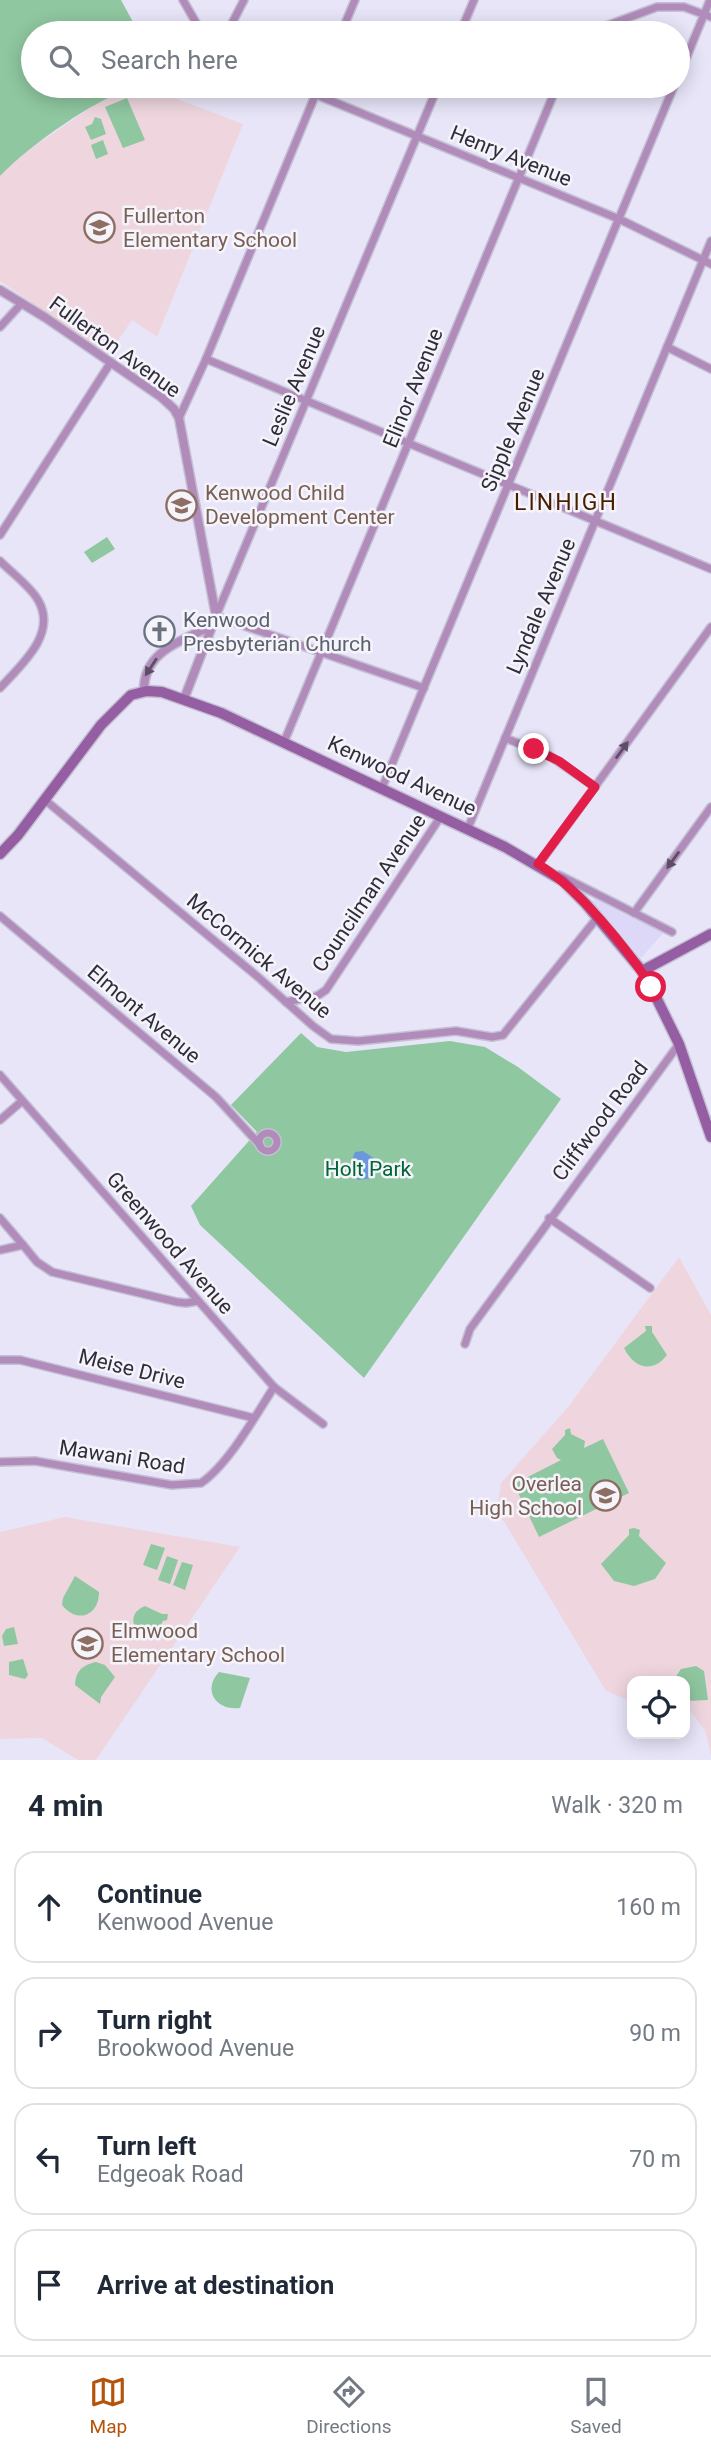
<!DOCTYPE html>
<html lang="en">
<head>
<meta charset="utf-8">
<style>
	body { margin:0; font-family:Roboto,sans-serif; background:#f2f2f3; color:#1f2937 }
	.controls { position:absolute; right:21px; bottom:21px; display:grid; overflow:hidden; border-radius:14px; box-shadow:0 4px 18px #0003 }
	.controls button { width:63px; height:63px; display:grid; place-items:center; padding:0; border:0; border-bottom:2px solid #e0e1e3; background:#fff; color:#1f2937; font:35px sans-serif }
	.stop { position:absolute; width:21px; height:21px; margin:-16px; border:5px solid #e11d48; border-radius:50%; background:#fff }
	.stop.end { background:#e11d48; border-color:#fff; box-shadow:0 2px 7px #0008 }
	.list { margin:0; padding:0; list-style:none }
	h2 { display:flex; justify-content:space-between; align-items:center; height:91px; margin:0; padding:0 28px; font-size:30px }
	h2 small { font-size:23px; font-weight:400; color:#747a83 }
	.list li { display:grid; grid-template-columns:46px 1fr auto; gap:21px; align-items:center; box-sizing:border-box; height:112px; margin:0 14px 14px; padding:0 14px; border:2px solid #e0e1e3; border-radius:21px }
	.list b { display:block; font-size:26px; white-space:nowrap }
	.list p { margin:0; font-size:23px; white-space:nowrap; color:#747a83 }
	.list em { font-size:23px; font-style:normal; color:#747a83 }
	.icon { flex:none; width:38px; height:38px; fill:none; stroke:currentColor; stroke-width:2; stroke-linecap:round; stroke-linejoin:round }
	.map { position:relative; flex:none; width:711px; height:1760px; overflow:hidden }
	.search { position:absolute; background:#fff; box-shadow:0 4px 18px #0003; left:21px; right:21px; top:21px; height:77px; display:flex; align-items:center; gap:18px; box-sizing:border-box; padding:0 24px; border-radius:38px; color:#747a83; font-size:26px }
	.sheet { height:595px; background:#fff }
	nav { display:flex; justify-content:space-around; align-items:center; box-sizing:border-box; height:98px; border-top:2px solid #e0e1e3; background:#fff; font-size:19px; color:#747a83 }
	nav a { display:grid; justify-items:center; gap:4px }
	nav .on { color:#b45309 }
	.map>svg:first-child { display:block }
	.built { fill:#ddd7f8 }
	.education { fill:#efd6de }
	.green { fill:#8fc7a0 }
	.water { fill:#6b98dc }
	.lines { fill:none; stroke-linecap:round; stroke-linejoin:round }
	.minor-casing { stroke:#c3c0d3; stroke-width:10 }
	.tertiary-casing { stroke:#c3c0d3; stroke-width:11 }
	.secondary-casing { stroke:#c3c0d3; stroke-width:13 }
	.minor { stroke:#b18cba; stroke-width:7 }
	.tertiary { stroke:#b18cba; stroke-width:8 }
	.secondary { stroke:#955ea2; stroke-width:10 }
	.oneway { fill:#5d4e67 }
	.route { stroke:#e11d48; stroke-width:9 }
	.labels { text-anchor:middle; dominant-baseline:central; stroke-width:5; stroke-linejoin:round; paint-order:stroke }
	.street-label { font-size:21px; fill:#302d3a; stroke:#f5f4fb }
	.education-label { font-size:21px; fill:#785e54; stroke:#f5f4fb; text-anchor:start }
	.worship-label { font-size:21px; fill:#5b616d; stroke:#f5f4fb; text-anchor:start }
	.park-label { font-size:21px; fill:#006635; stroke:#f5f4fb }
	.neighbourhood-label { font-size:23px; letter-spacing:2px; fill:#491d00; stroke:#f5f4fb }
</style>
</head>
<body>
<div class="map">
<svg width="711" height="1760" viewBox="0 0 711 1760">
	<rect width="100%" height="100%" fill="#e8e5f9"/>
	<!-- built -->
	<polygon class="built" points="595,899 632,918 664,932 641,958 591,903"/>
	<!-- education -->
	<g class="education">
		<polygon points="134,86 143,86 243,124 157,337 132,320 108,355 0,281 0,176 18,157 108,96"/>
		<polygon points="679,1257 711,1315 711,1755 705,1730 688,1708 685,1708 685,1681 632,1681 632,1702 606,1691 497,1510 501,1483 568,1407"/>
		<polygon points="65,1517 240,1547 96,1760 78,1760 42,1738 0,1739 0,1532"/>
	</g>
	<!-- green -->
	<g class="green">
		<path d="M 0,0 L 121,0 L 139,33 L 33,33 L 33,86 L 134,86 C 92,102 32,143 0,176 Z"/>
		<polygon points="127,98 145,140 123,148 105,107"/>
		<polygon points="95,117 101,119 106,134 91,140 85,127 92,124"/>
		<polygon points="103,140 108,154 96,159 91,145"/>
		<polygon points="107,537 115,549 92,563 84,552"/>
		<polygon points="301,1033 317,1047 346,1052 450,1041 485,1047 518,1067 561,1099 364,1378 200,1225 191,1206 257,1132 231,1105"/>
		<path d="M 645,1326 L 652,1326 L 652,1332 L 667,1355 C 652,1374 634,1368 624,1348 L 646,1331 Z"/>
		<polygon points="570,1428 571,1434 585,1441 584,1448 603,1439 629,1493 539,1537 514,1484 561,1460 557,1458 552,1449 565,1435 565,1430"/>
		<polygon points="634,1528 640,1530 639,1536 666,1563 655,1579 634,1586 614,1581 601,1564 629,1535 629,1529"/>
		<polygon points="151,1544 165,1548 157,1570 143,1565"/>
		<polygon points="167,1556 178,1560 170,1584 158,1580"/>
		<polygon points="182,1562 193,1565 185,1590 173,1585"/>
		<path d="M 75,1576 L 99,1592 C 99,1616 77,1624 62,1605 L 63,1598 Z"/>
		<path d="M 145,1606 L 162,1614 L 168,1614 L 167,1620 L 163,1621 L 154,1638 C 134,1637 124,1614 145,1606 Z"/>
		<polygon points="14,1627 18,1644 4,1646 2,1636 6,1629"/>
		<polygon points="23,1659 28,1675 25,1679 9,1675 9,1662"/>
		<path d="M 96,1662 L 105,1665 L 115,1677 L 101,1697 L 100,1704 L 75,1685 C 76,1670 83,1665 96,1662 Z"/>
		<polygon points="696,1666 704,1671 708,1700 685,1701 685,1681 673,1681 681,1669"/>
		<path d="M 219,1672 L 250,1678 L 240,1708 C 216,1711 202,1690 219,1672 Z"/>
	</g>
	<!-- water -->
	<path class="water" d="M 363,1151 L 375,1159 L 373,1178 L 358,1180 C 350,1170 350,1164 355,1152 Z"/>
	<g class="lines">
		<defs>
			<g id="minor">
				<polyline points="183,0 202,33"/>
				<polyline points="227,33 244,0"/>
				<polyline points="341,33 355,0"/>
				<polyline points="460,33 474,0"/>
				<polyline points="587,33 657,7 684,7 711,17"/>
				<polyline points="678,78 710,0"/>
				<polyline points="295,86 619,219 711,264"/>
				<polyline points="200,92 202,86"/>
				<polyline points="0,327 22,303"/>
				<polyline points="667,347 711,369"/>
				<polyline points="206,359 711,569"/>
				<polyline points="179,418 206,359 319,86"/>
				<polyline points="0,535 111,362"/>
				<path d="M 0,561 C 12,573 30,586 38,600 C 58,634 21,665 0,688"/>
				<polyline points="424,688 216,616 438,86"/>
				<polyline points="505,738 550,756 595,787"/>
				<polyline points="284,742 557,86"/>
				<polyline points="382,788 674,86"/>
				<polyline points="45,800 258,977 313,1026 331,1039 358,1041 456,1031 492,1037 503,1035 597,918"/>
				<polyline points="468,828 711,241"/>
				<polyline points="538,865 711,627"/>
				<polyline points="559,875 672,932"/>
				<polyline points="634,913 711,807"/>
				<polyline points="0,916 216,1097 260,1145"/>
				<polyline points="286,1002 317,996 326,990 441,816"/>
				<polyline points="0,1075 274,1387 323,1424"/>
				<polyline points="0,1120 22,1101"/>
				<circle cx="268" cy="1142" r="9"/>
				<polyline points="0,1218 23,1245"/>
				<polyline points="549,1218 650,1288"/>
				<polyline points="0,1250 23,1245 37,1262 52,1272 177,1302 186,1303 198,1301"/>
				<polyline points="465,1344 470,1329 679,1044"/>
				<polyline points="0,1360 20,1360 254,1418"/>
				<path d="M 0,1462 L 35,1461 L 172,1485 L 201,1483 C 228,1465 256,1415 274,1387"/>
			</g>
			<g id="tertiary">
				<polyline points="0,290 46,318 161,397 174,409 179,418 216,616 184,699"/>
				<path d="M 144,691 C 143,651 183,640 212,626"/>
			</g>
			<g id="secondary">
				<polyline points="0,854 18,835 101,725 131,695 147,691 162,692 221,713 505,847 563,881 586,904 642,971 651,987 679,1044 711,1137"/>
				<polyline points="642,971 711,934"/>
			</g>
		</defs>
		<!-- minor casing -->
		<use href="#minor" class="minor-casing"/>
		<!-- tertiary casing -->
		<use href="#tertiary" class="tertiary-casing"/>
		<!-- secondary casing -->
		<use href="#secondary" class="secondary-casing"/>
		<!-- minor -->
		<use href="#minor" class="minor"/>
		<!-- tertiary -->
		<use href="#tertiary" class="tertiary"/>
		<!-- secondary -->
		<use href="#secondary" class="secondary"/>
	</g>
	<!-- one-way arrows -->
	<defs><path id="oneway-solid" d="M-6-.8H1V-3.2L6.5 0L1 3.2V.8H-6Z" transform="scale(1.75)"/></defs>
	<g class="oneway">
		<use href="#oneway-solid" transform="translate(151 667) rotate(123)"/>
		<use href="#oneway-solid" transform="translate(622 750) rotate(-54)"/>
		<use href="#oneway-solid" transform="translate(673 860) rotate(126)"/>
	</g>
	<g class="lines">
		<!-- route -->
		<path class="route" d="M 534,749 L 559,761 L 595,787 L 538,864 C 578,888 627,947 651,987"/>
	</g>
	<!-- icons -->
	<defs>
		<symbol id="school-ring" viewBox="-11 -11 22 22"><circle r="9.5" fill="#f5f4fb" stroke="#8d6e63" stroke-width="1.5"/><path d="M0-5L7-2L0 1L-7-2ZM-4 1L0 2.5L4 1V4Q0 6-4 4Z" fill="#8d6e63"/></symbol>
		<symbol id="church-ring" viewBox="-11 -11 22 22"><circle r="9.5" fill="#f5f4fb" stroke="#6b7280" stroke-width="1.5"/><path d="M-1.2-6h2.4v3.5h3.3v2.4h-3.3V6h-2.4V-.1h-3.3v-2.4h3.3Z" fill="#6b7280"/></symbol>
	</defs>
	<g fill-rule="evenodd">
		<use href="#school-ring" x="82" y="210" width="35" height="35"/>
		<use href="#school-ring" x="164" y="488" width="35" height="35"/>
		<use href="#church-ring" x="142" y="614" width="35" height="35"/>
		<use href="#school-ring" x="588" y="1478" width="35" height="35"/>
		<use href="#school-ring" x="70" y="1626" width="35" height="35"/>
	</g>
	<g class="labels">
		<!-- street labels -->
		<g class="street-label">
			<text transform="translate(511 156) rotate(22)">Henry Avenue</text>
			<text transform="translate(115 347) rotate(36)">Fullerton Avenue</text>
			<text transform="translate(294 386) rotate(-67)">Leslie Avenue</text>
			<text transform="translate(413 388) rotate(-68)">Elinor Avenue</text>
			<text transform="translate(513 430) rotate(-67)">Sipple Avenue</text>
			<text transform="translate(541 606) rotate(-67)">Lyndale Avenue</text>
			<text transform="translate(402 776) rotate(25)">Kenwood Avenue</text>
			<text transform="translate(369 893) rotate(-56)">Councilman Avenue</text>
			<text transform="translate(259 956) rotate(40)">McCormick Avenue</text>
			<text transform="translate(144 1014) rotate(40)">Elmont Avenue</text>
			<text transform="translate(600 1121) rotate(-53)">Cliffwood Road</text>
			<text transform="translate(170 1243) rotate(49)">Greenwood Avenue</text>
			<text transform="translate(132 1369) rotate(14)">Meise Drive</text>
			<text transform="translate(122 1457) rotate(9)">Mawani Road</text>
		</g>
		<!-- education labels -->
		<g class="education-label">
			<text x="123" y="216">Fullerton<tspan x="123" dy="24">Elementary School</tspan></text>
			<text x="205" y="493">Kenwood Child<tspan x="205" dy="24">Development Center</tspan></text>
			<text x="582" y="1484" text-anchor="end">Overlea<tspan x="582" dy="24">High School</tspan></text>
			<text x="111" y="1631">Elmwood<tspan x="111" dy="24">Elementary School</tspan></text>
		</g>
		<!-- worship labels -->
		<g class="worship-label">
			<text x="183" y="620">Kenwood<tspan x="183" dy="24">Presbyterian Church</tspan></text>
		</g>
		<!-- park labels -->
		<g class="park-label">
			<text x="368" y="1169">Holt Park</text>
		</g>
		<!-- neighbourhood labels -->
		<g class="neighbourhood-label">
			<text x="566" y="502">LINHIGH</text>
		</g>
	</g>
</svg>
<div class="controls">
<button><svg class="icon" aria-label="locate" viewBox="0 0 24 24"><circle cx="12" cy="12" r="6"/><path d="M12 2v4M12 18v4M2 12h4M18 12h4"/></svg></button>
</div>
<div class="stop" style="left:651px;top:987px"></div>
<div class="stop end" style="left:534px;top:749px"></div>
<div class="search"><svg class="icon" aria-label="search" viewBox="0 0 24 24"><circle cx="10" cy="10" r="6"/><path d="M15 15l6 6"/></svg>Search here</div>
</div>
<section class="sheet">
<h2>4 min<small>Walk · 320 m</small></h2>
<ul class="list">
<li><svg class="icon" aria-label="ahead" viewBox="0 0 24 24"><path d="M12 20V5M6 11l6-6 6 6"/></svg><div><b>Continue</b><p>Kenwood Avenue</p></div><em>160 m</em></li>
<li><svg class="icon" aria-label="right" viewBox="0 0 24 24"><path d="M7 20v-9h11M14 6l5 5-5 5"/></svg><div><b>Turn right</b><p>Brookwood Avenue</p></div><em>90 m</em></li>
<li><svg class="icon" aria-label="left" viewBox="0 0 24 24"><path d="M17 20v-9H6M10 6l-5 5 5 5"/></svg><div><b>Turn left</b><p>Edgeoak Road</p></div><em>70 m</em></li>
<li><svg class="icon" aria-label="arrive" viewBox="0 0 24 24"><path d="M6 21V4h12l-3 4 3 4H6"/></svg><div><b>Arrive at destination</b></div></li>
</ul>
</section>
<nav>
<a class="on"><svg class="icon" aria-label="map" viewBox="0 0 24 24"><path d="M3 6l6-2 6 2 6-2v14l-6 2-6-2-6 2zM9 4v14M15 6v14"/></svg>Map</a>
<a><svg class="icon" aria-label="directions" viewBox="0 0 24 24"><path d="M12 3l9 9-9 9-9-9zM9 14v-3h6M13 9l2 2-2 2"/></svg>Directions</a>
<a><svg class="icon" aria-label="saved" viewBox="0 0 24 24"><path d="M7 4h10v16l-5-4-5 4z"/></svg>Saved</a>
</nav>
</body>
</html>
